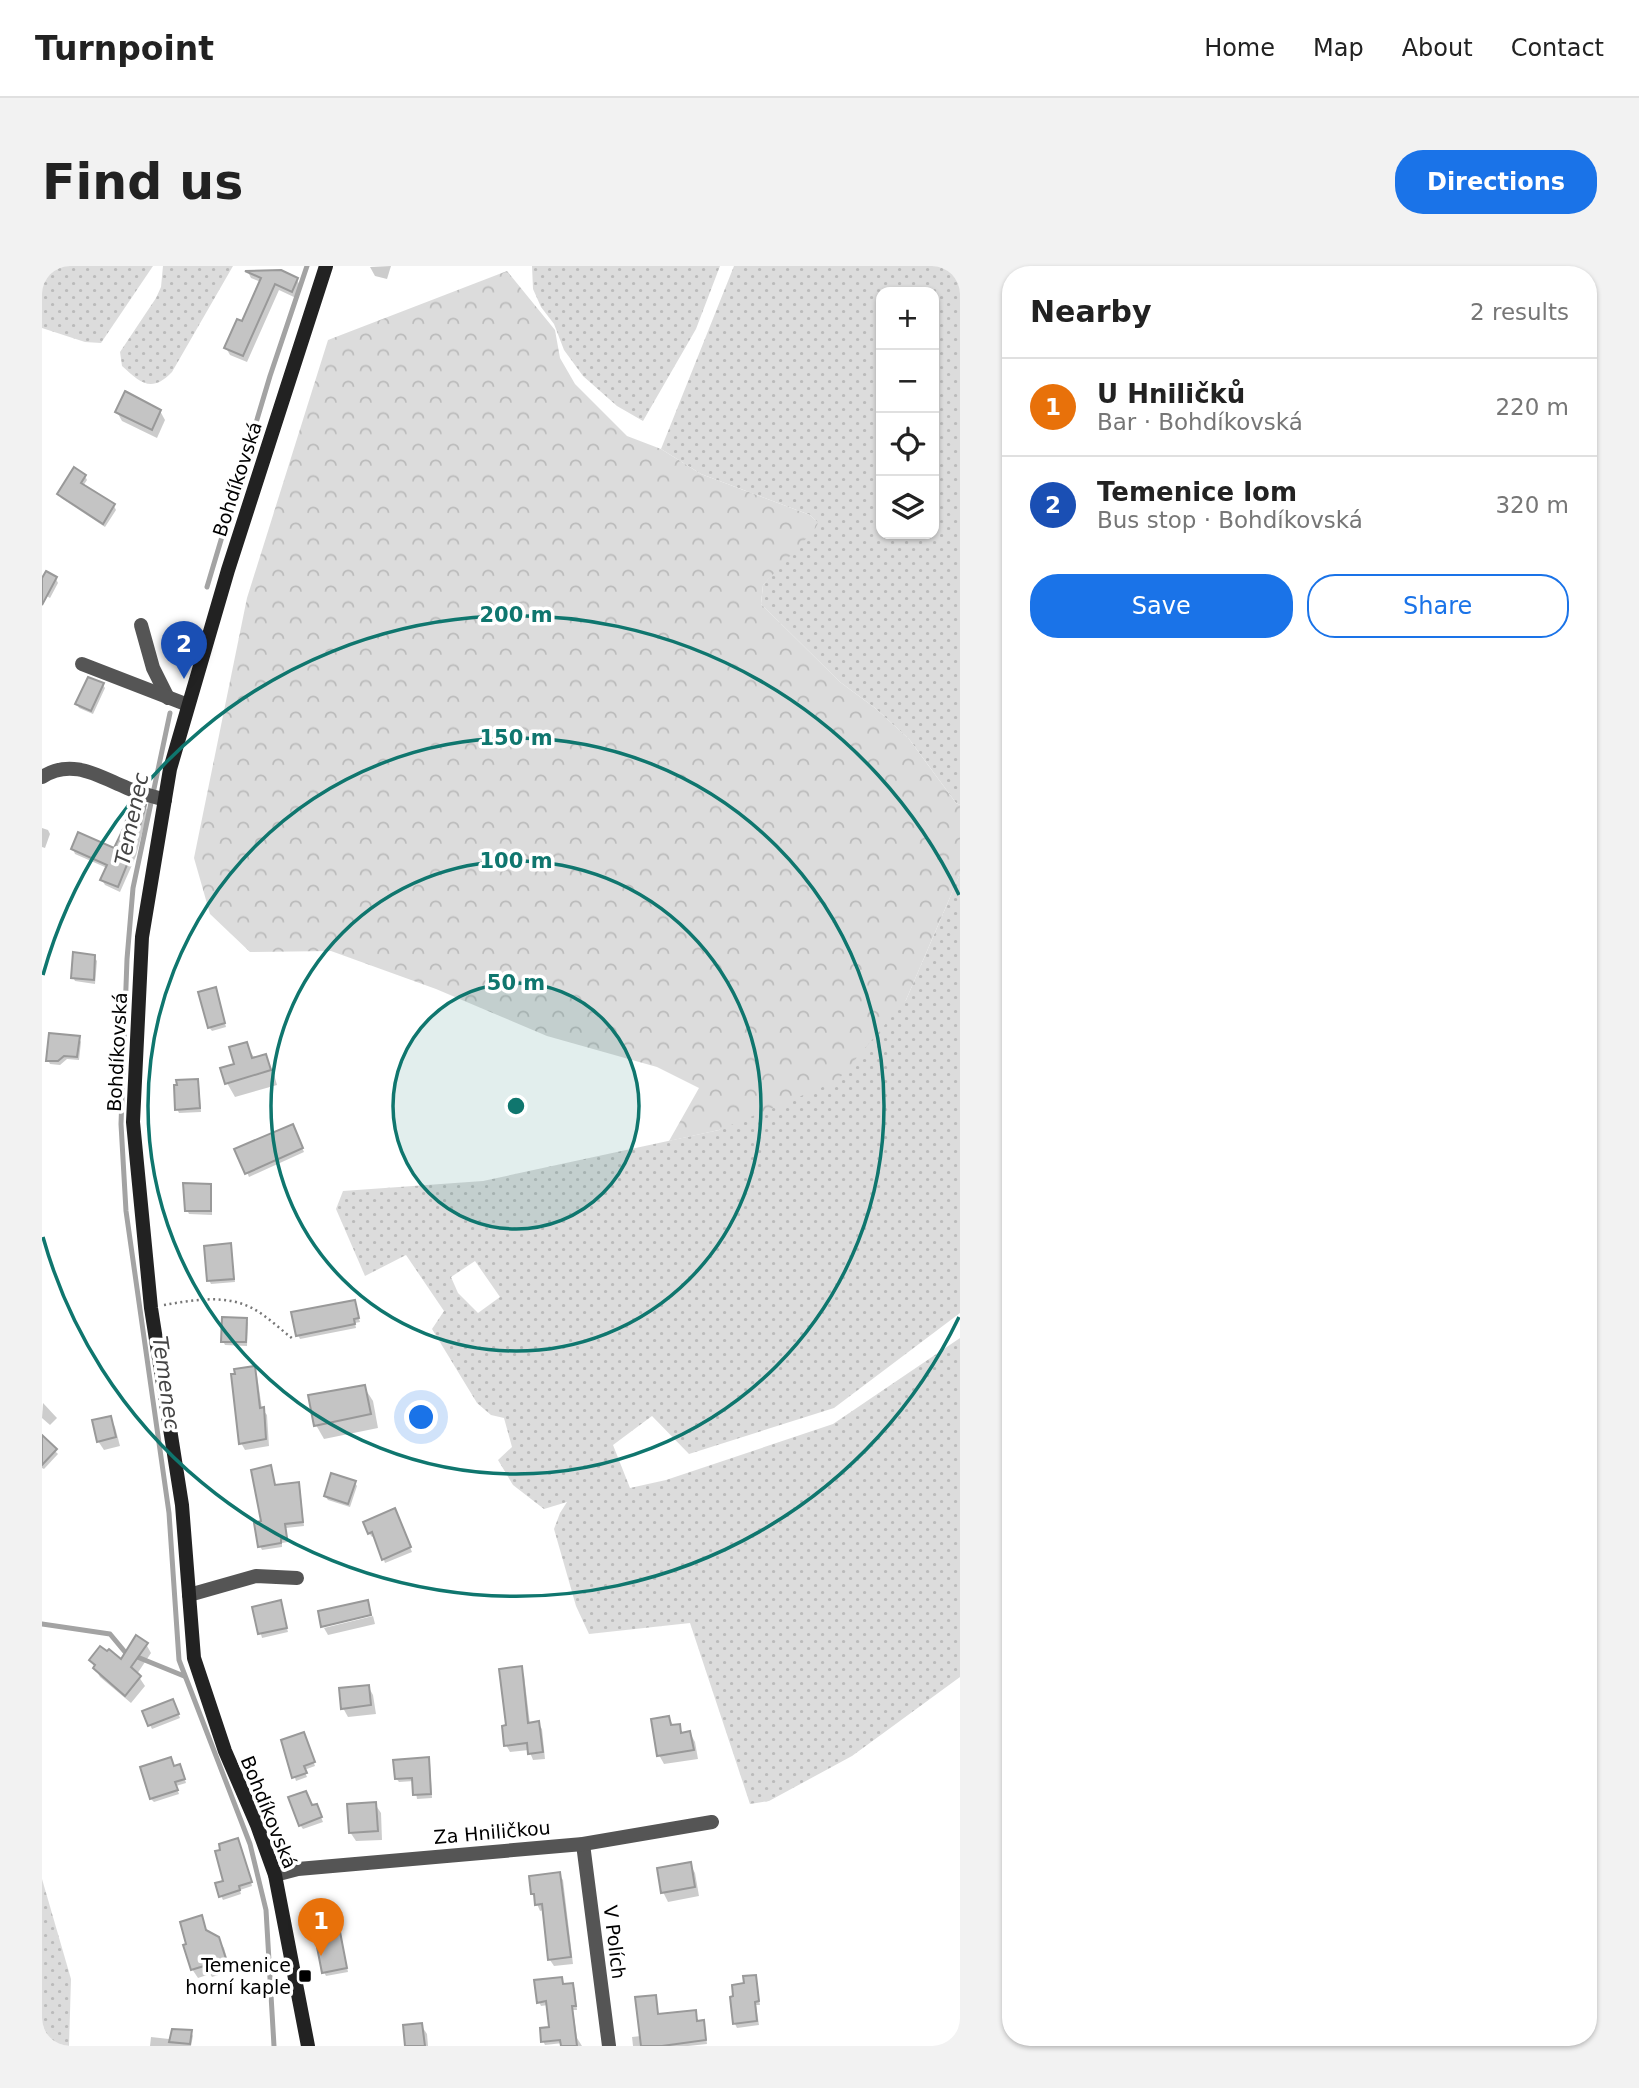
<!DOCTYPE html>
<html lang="en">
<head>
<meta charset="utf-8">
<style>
	body { margin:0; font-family:"DejaVu Sans",sans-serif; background:#f2f2f2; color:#222 }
	.controls { position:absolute; right:21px; top:21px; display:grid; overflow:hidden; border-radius:14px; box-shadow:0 2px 5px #0004 }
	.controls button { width:63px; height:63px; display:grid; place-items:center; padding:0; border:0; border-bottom:2px solid #e0e0e0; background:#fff; color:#222; font:35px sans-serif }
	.you { position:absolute; left:380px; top:1152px; width:24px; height:24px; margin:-18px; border:5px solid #fff; border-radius:50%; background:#1a73e8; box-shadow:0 0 0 10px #1a73e833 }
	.badge { display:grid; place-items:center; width:46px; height:46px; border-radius:50%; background:#1a73e8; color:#fff; font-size:23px; font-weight:700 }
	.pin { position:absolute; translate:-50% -58px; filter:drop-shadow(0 2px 4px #0008) }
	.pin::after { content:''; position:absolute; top:37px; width:24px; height:21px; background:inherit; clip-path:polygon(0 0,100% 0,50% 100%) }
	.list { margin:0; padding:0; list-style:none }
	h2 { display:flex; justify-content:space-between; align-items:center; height:91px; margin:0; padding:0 28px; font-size:30px }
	h2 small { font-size:23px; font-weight:400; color:#767676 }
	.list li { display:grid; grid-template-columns:46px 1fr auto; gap:21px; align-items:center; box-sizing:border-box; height:98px; padding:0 28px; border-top:2px solid #e0e0e0 }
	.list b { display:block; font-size:26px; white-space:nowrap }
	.list p { margin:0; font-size:23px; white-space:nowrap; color:#767676 }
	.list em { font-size:23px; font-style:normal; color:#767676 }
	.actions { display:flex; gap:14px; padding:21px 28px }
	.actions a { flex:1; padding:16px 0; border:2px solid #1a73e8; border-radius:28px; text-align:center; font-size:24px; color:#1a73e8 }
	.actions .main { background:#1a73e8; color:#fff }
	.icon { flex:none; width:38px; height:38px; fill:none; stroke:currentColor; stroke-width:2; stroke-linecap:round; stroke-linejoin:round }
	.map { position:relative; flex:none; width:918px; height:1780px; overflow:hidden; border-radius:28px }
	header { display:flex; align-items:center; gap:42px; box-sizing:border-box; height:98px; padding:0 35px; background:#fff; border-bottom:2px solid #e0e0e0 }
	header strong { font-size:33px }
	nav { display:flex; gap:38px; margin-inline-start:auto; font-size:24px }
	.intro { display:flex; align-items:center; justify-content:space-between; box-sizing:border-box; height:168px; padding:0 42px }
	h1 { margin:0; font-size:49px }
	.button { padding:18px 32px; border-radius:28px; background:#1a73e8; color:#fff; font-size:24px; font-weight:700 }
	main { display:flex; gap:42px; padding:0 42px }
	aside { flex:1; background:#fff; border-radius:28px; box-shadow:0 2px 5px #0004 }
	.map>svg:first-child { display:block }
	.green { fill:url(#green-dots); fill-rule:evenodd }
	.forest { fill:url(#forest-crowns) }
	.shadow { fill:#0003 }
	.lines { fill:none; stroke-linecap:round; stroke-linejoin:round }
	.stream { stroke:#a3a3a3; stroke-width:5 }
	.building { fill:#c4c4c4; stroke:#999; stroke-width:2 }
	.path { stroke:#777; stroke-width:2.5; stroke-dasharray:2 3.5; stroke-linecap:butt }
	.street { stroke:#555; stroke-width:14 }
	.secondary { stroke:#222; stroke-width:14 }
	.ring { fill:none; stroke:#0f766e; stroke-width:3.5 }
	.poi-dot { fill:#000; stroke:#fff; stroke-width:2.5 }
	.labels { text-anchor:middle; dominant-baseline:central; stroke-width:7; stroke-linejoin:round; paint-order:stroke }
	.street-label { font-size:19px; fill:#000; stroke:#fff }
	.poi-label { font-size:19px; fill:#000; stroke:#fff; text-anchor:end }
	.water-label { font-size:21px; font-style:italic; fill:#444; stroke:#fff }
	.centre { fill:#0f766e; stroke:#fff; stroke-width:3.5 }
	.ring-label { font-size:21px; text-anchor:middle; font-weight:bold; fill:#0f766e; stroke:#fff; stroke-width:7; stroke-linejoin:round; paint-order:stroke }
</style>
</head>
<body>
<header>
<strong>Turnpoint</strong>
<nav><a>Home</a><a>Map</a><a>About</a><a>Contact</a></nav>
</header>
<div class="intro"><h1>Find us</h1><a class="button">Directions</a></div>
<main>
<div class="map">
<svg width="918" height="1780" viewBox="0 0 918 1780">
	<defs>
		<pattern id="green-dots" width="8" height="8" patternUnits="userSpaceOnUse" patternTransform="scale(1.75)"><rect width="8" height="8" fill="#dcdcdc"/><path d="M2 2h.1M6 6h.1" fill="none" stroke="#bbb" stroke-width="1.8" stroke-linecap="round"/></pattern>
		<pattern id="forest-crowns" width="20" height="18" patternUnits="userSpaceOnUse" patternTransform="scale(1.75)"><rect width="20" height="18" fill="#dcdcdc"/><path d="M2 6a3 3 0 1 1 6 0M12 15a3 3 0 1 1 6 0" fill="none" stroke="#bbb"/></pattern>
	</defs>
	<rect width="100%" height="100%" fill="#fff"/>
	<!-- green -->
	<g class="green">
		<polygon points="0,0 111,0 59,77 43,76 0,62"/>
		<path d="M 121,0 L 191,0 L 130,106 C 109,128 98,116 80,100 L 78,86 L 114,32 L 119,21 Z"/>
		<polygon points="490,0 678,0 654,63 601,155 575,140 541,110 522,84 512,58 499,41 491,23"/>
		<path d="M 692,0 L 918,0 L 918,539 L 914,537 L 867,473 L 833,442 L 798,416 L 719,338 L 721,319 L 775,256 L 768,249 L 659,208 L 619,183 ZM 839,26 L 892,26 L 892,268 L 839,268 Z"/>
		<path d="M 918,608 L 918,1047 L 792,1142 L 647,1188 L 610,1150 L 571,1179 L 588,1222 L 624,1214 L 791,1158 L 918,1072 L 918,1411 L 810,1490 L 727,1535 L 708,1538 L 648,1357 L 547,1368 L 534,1340 L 512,1263 L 518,1247 L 525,1236 L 502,1243 L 471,1219 L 456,1194 L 470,1181 L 462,1152 L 449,1149 L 435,1137 L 390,1063 L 402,1045 L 364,989 L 323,1010 L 294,943 L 301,925 L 441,915 L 677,864 L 864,734 ZM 433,995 L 458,1031 L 436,1047 L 416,1027 L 409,1011 Z"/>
		<polygon points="0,1613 29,1713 27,1780 0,1780"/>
	</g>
	<!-- forest -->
	<polygon class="forest" points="465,5 513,64 518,92 533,118 585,170 619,183 659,208 768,249 776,257 773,263 721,319 719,338 798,416 833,442 867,473 914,537 918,539 918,608 864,734 795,815 677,864 627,875 657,822 615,801 505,770 394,723 289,685 208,686 168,648 152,592 205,332 286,74"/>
	<!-- shadow -->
	<g class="shadow">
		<polygon points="349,0 345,13 333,10 328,1"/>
		<polygon points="206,6 255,14 259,21 254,32 237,24 205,96 188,89 184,82 201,57 219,16 209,12"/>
		<polygon points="118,145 123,154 115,172 80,155 75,146"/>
		<polygon points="43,210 45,214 41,220 72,240 74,244 63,261 19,232 17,228"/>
		<polygon points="14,313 16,317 8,332 0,327 0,316"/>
		<polygon points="60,418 63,422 51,448 37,442 35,438"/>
		<polygon points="103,540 106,545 94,590 78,626 63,619 60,614 65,602 33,588 31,583 73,584"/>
		<polygon points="0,562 6,564 8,568 3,582 0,581"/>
		<polygon points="52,691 55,695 53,718 33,715 31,711"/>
		<polygon points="175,727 184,761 170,765 167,761"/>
		<polygon points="37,772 39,776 37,794 25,793 18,799 8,798 6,794"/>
		<polygon points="204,778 213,793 223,790 231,805 235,819 193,831 185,817"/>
		<polygon points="155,815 157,819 159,846 137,847 135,843"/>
		<polygon points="252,864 262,886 207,911 195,884"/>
		<polygon points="143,919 168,919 170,923 170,949 147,948 142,937"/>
		<polygon points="188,979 193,1016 169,1018 167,1014"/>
		<polygon points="312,1036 318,1056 313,1057 314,1062 258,1073 256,1069"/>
		<polygon points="204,1053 206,1057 205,1080 183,1079 181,1075"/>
		<polygon points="212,1102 215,1109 220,1143 225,1149 227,1180 203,1184 199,1177"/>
		<polygon points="322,1121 331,1135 336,1162 282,1173 274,1159"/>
		<polygon points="1,1137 15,1152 8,1159 0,1152"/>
		<polygon points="68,1152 73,1161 78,1180 62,1184 56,1175"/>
		<polygon points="0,1173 16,1188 2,1203 0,1202"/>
		<polygon points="229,1201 234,1221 256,1218 258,1222 262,1260 244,1262 246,1276 240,1277 240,1281 220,1284 218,1280"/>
		<polygon points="312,1216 315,1220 308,1241 286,1234 283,1230"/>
		<polygon points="354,1248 370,1286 343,1297 333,1269 330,1271 327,1267"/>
		<polygon points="238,1336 246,1366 220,1372 212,1342"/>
		<polygon points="331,1350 333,1358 286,1369 282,1362"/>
		<polygon points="104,1378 109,1387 95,1408 103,1420 89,1437 58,1411 49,1394 65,1388 79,1395"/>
		<polygon points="479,1402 482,1409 488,1458 496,1457 500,1463 503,1493 491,1494 487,1484 468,1486 464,1479 466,1461"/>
		<polygon points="326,1420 331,1429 334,1448 306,1451 301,1442"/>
		<polygon points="133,1439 138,1452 110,1463 108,1459"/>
		<polygon points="627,1452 632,1461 637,1460 641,1468 648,1467 653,1476 656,1493 622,1498 617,1489"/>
		<polygon points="263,1472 273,1500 262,1504 265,1511 254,1515 241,1475"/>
		<polygon points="386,1493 388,1497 390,1532 375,1533 372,1515 357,1516 354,1512"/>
		<polygon points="132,1502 140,1504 144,1517 134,1520 137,1528 112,1536 109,1533"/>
		<polygon points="333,1538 339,1547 340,1574 314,1575 308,1566"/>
		<polygon points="270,1541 276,1544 281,1556 261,1563 258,1559"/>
		<polygon points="198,1578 210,1620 198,1624 199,1628 181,1634 179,1630"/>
		<polygon points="648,1598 653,1607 657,1630 626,1636 621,1626"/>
		<polygon points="517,1608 521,1614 531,1698 512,1700 508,1694 502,1644 498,1645 491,1628"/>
		<polygon points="159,1651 166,1667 176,1672 182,1682 189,1705 170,1711 168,1708 156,1712 150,1703"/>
		<polygon points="295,1651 306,1706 284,1710 282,1706"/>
		<polygon points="713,1711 718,1739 714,1739 717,1759 695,1762 693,1758 704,1719"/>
		<polygon points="519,1713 521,1720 531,1719 533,1723 535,1744 531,1744 535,1772 540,1780 521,1780 521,1777 503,1779 501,1775 509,1763 506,1739 499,1740 497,1736"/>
		<polygon points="613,1731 617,1750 653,1746 656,1757 661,1756 663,1760 665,1778 646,1780 591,1780 590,1771 599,1770"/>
		<polygon points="379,1759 385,1768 386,1780 365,1780"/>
		<polygon points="132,1765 149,1766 151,1770 149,1780 108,1780 109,1771 127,1773 129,1777"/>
	</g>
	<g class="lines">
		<!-- stream -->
		<g class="stream">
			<polyline points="165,321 228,110 265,0"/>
			<polyline points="128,447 91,622 85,693 79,858 84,945 127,1247 137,1394 208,1578 224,1644 232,1780"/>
			<polyline points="0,1358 68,1368 83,1386 142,1410"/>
		</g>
	</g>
	<!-- building -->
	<g class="building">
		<polygon points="239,4 256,12 250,26 233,18 201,90 182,82 195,53 200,55 219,12 203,5"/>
		<polygon points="83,125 119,144 110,164 73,146"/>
		<polygon points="32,201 44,209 39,217 73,238 61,258 15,228"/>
		<polygon points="4,305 15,311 0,339 0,312"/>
		<polygon points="46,411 62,417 49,445 33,438"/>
		<polygon points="88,534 104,539 91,584 76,621 58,614 65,599 29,583 36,566 72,582 83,559"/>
		<polygon points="31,686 53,689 52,714 29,712"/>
		<polygon points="174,721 183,757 166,762 156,726"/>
		<polygon points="7,767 38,770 35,791 22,790 16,795 4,795"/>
		<polygon points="205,776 210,792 224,788 229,804 183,818 178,802 192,798 187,781"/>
		<polygon points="156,813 158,842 133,844 132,819 135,819 134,814"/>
		<polygon points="251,858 261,882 203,908 192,883"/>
		<polygon points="141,917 169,918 169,945 143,945"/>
		<polygon points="189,977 192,1013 165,1015 162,980"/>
		<polygon points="313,1034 317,1052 312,1053 313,1058 254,1070 249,1046"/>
		<polygon points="180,1051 205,1052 204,1076 179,1076"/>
		<polygon points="213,1100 218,1142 222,1141 224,1173 197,1178 189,1108 193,1108 192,1103"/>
		<polygon points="323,1119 329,1148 272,1160 266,1129"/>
		<polygon points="69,1150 74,1171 55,1176 50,1154"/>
		<polygon points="0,1169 15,1183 0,1199"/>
		<polygon points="229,1199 233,1219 257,1216 261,1256 243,1258 245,1272 239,1273 239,1277 216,1281 212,1257 219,1255 209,1204"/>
		<polygon points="289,1207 314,1215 306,1238 282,1230"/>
		<polygon points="353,1242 369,1281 340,1294 330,1266 326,1268 321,1256"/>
		<polygon points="239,1334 245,1362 216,1368 210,1341"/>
		<polygon points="326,1334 329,1349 279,1361 276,1345"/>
		<polygon points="94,1369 106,1377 89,1401 99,1410 83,1430 51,1402 53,1399 47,1394 58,1380 65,1385 67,1383 79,1393"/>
		<polygon points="480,1400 486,1457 497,1455 501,1486 486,1488 485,1477 462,1480 460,1460 464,1459 457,1403"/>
		<polygon points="327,1419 329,1439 299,1443 297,1422"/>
		<polygon points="131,1433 137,1448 106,1460 100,1445"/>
		<polygon points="627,1450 629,1459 638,1458 639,1467 648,1465 652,1484 615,1490 609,1453"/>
		<polygon points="262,1466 273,1496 262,1500 265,1507 250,1512 239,1474"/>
		<polygon points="129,1491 132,1500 138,1498 143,1513 133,1516 136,1524 108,1533 98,1501"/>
		<polygon points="387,1491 389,1528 371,1529 370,1512 353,1513 351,1494"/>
		<polygon points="264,1525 270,1539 275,1538 280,1551 257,1560 246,1531"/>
		<polygon points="334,1536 336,1565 307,1567 305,1538"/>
		<polygon points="196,1572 210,1616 197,1620 198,1624 177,1631 173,1617 181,1615 173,1585 178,1584 177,1578"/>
		<polygon points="649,1596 653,1621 619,1627 615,1602"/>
		<polygon points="518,1606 529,1691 506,1694 500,1638 493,1639 492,1628 489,1628 487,1610"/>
		<polygon points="294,1645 305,1702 280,1707 269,1650"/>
		<polygon points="160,1649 164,1664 177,1671 185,1696 163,1703 162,1700 149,1704 141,1679 144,1678 138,1656"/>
		<polygon points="714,1709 717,1735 713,1736 715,1755 691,1758 688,1731 691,1730 690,1719 702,1717 701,1710"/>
		<polygon points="520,1711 521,1718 531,1717 534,1740 530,1740 535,1780 519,1780 518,1774 499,1776 498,1762 507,1761 504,1735 495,1737 492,1714"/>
		<polygon points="614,1729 616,1748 654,1744 655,1755 662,1754 664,1774 620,1780 599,1780 593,1731"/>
		<polygon points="380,1757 383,1780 363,1780 361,1759"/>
		<polygon points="130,1763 150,1764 148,1778 127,1776"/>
	</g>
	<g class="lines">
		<!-- path -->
		<path class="path" d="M 122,1039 C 152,1034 182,1028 210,1042 C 225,1050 238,1063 251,1073"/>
		<!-- street -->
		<g class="street">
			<polyline points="99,359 111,402 126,432"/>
			<polyline points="40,398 146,439"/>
			<path d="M 0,511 C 30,492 56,510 85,522 C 97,527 110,530 123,534"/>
			<polyline points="147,1329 214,1310 255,1312"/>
			<polyline points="541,1578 567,1780"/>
			<polyline points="233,1609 256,1603 541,1578 670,1556"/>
		</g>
		<!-- secondary -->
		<polyline class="secondary" points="266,1780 233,1609 215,1559 183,1485 152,1392 140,1239 109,1042 91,856 100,671 128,503 186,304 284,0"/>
	</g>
	<!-- distance rings -->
	<circle cx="474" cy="840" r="123" fill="#0f766e" fill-opacity=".12"/>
	<g class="ring">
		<circle cx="474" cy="840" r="123"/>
		<circle cx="474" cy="840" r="245"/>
		<circle cx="474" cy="840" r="368"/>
		<path d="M917 1051A491 491 0 0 1 1 971M1 709A491 491 0 0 1 917 629"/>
	</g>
	<!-- markers -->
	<rect class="poi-dot" x="256" y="1703" width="14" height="14" rx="3.5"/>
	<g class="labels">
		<!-- street labels -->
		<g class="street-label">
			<text transform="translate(195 213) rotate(-72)">Bohdíkovská</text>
			<text transform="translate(75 786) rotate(-87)">Bohdíkovská</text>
			<text transform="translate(227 1546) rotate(68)">Bohdíkovská</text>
			<text transform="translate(450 1566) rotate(-5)">Za Hniličkou</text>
			<text transform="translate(573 1676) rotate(83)">V Polích</text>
		</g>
		<!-- poi labels -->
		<g class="poi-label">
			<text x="249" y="1699">Temenice<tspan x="249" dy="22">horní kaple</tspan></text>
		</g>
		<!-- water labels -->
		<g class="water-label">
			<text transform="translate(90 553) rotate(-78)">Temenec</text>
			<text transform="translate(124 1117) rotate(82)">Temenec</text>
		</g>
	</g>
	<circle cx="474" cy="840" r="10" class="centre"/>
	<g class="ring-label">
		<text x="474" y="356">200 m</text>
		<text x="474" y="479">150 m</text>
		<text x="474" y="602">100 m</text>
		<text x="474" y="724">50 m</text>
	</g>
</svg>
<div class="controls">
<button>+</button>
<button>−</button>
<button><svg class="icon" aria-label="locate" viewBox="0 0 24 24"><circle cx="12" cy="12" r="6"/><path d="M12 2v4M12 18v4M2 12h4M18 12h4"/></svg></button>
<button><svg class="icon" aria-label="layers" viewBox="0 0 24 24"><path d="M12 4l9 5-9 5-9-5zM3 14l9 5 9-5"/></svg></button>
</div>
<div class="you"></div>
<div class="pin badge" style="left:279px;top:1690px;background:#e8710a">1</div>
<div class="pin badge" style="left:142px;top:413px;background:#1a4fb4">2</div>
</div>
<aside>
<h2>Nearby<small>2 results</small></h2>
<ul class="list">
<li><span class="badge" style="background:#e8710a">1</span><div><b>U Hniličků</b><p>Bar · Bohdíkovská</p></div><em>220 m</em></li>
<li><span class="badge" style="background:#1a4fb4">2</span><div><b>Temenice lom</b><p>Bus stop · Bohdíkovská</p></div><em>320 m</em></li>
</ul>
<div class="actions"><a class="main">Save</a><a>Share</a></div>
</aside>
</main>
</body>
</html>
